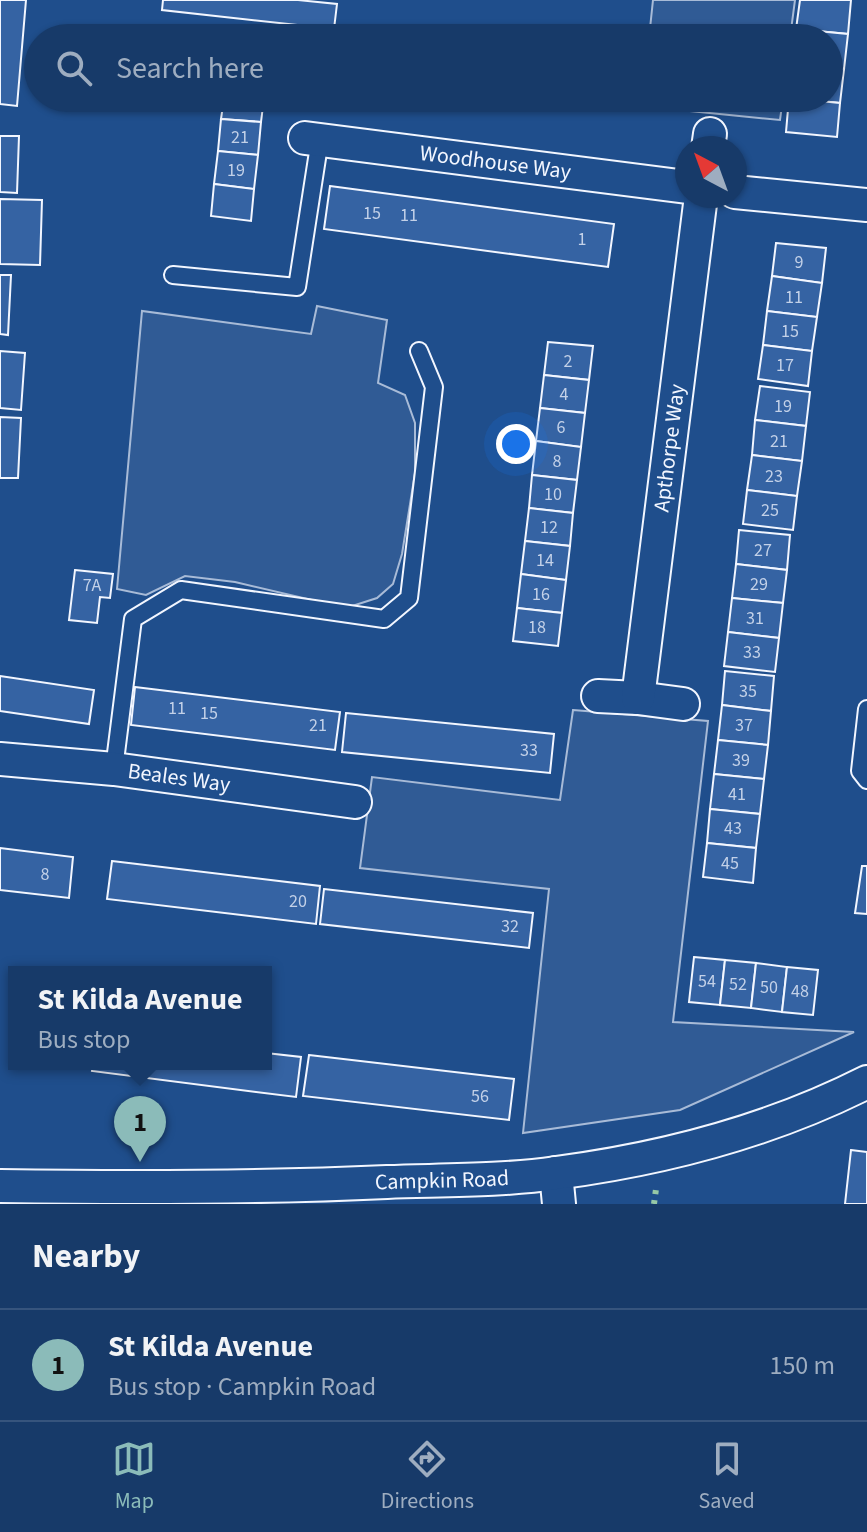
<!DOCTYPE html>
<html lang="en">
<head>
<meta charset="utf-8">
<style>
	body { margin:0; font-family:"Source Sans 3",sans-serif; background:#244571; color:#f1f3f6 }
	.compass { position:absolute; left:675px; top:136px; width:72px; height:72px; border-radius:50%; background:#173a69; box-shadow:0 2px 6px #0004; rotate:319deg }
	.you { position:absolute; left:516px; top:444px; width:28px; height:28px; margin:-20px; border:6px solid #fff; border-radius:50%; background:#1a73e8; box-shadow:0 0 0 12px #1a73e833 }
	.badge { display:grid; place-items:center; width:52px; height:52px; border-radius:50%; background:#8bbbb9; color:#111; font-size:26px; font-weight:700 }
	.pin { position:absolute; translate:-50% -66px; filter:drop-shadow(0 2px 4px #0008) }
	.pin::after { content:''; position:absolute; top:42px; width:28px; height:24px; background:inherit; clip-path:polygon(0 0,100% 0,50% 100%) }
	.popup { position:absolute; left:8px; top:966px; width:264px; height:104px; box-sizing:border-box; display:grid; place-content:center; border-radius:0px; background:#173a69; filter:drop-shadow(0 2px 6px #0005); font-size:26px; white-space:nowrap; color:#9eadc0 }
	.popup b { font-size:30px; color:#f1f3f6 }
	.popup::after { content:''; position:absolute; left:50%; top:100%; margin-left:-16px; border:16px solid transparent; border-top-color:#173a69 }
	.list { margin:0; padding:0; list-style:none }
	h2 { display:flex; justify-content:space-between; align-items:center; height:104px; margin:0; padding:0 32px; font-size:34px }
	h2 small { font-size:26px; font-weight:400; color:#9eadc0 }
	.list li { display:grid; grid-template-columns:52px 1fr auto; gap:24px; align-items:center; box-sizing:border-box; height:112px; padding:0 32px; border-top:2px solid #36547d }
	.list b { display:block; font-size:30px; white-space:nowrap }
	.list p { margin:0; font-size:26px; white-space:nowrap; color:#9eadc0 }
	.list em { font-size:26px; font-style:normal; color:#9eadc0 }
	.icon { flex:none; width:44px; height:44px; fill:none; stroke:currentColor; stroke-width:2; stroke-linecap:round; stroke-linejoin:round }
	.map { position:relative; flex:none; width:867px; height:1204px; overflow:hidden }
	.search { position:absolute; background:#173a69; box-shadow:0 2px 6px #0004; left:24px; right:24px; top:24px; height:88px; display:flex; align-items:center; gap:20px; box-sizing:border-box; padding:0 28px; border-radius:44px; color:#9eadc0; font-size:30px }
	.sheet { height:216px; background:#173a69 }
	nav { display:flex; justify-content:space-around; align-items:center; box-sizing:border-box; height:112px; border-top:2px solid #36547d; background:#173a69; font-size:22px; color:#9eadc0 }
	nav a { display:grid; justify-items:center; gap:4px }
	nav .on { color:#8bbbb9 }
	.map>svg:first-child { display:block }
	.green { fill:#305b95; stroke:#a8bbd7; stroke-width:2 }
	.building { fill:#3563a3; stroke:#f2f6ff; stroke-width:2 }
	.lines { fill:none; stroke-linecap:round; stroke-linejoin:round }
	.service-casing { stroke:#f2f6ff; stroke-width:20 }
	.minor-casing { stroke:#f2f6ff; stroke-width:36 }
	.service { stroke:#1f4e8c; stroke-width:16 }
	.minor { stroke:#1f4e8c; stroke-width:32 }
	.hedge { stroke:#97c8a6; stroke-width:6; stroke-dasharray:4 6; stroke-linecap:butt }
	.labels { text-anchor:middle; dominant-baseline:central; stroke-width:6; stroke-linejoin:round; paint-order:stroke }
	.number-label { font-size:18px; fill:#c3d1e8 }
	.street-label { font-size:22px; fill:#f2f6ff; stroke:#1f4e8c }
</style>
</head>
<body>
<div class="map">
<svg width="867" height="1204" viewBox="0 0 867 1204">
	<rect width="100%" height="100%" fill="#1f4e8c"/>
	<!-- green -->
	<g class="green">
		<polygon points="653,0 795,0 790,38 649,38"/>
		<polygon points="642,98 783,98 780,120 641,106"/>
		<polygon points="317,306 387,320 378,383 405,395 415,423 415,473 402,554 393,584 377,598 346,608 235,582 185,576 146,595 117,589 142,311 311,334"/>
		<polygon points="573,710 708,721 673,1022 854,1032 680,1110 523,1133 549,889 360,868 372,777 560,800"/>
	</g>
	<!-- building -->
	<g class="building">
		<polygon points="0,0 26,0 17,106 0,104"/>
		<polygon points="163,0 298,0 337,4 334,29 162,10"/>
		<polygon points="800,0 851,0 848,34 796,29"/>
		<polygon points="796,29 848,34 844,69 829,67 829,38 796,38"/>
		<polygon points="829,67 844,69 840,103 789,98 829,98"/>
		<polygon points="224,98 264,98 261,122 221,119"/>
		<polygon points="518,98 629,98 628,111"/>
		<polygon points="789,98 840,103 837,137 786,132"/>
		<polygon points="221,119 261,122 258,155 218,151"/>
		<polygon points="0,136 19,136 17,193 0,192"/>
		<polygon points="218,151 258,155 254,189 214,184"/>
		<polygon points="214,184 254,189 251,221 211,216"/>
		<polygon points="330,186 614,224 608,267 324,229"/>
		<polygon points="0,199 42,200 40,265 0,264"/>
		<polygon points="776,243 826,248 822,283 772,276"/>
		<polygon points="0,275 11,275 8,335 0,334"/>
		<polygon points="772,276 822,283 817,317 767,311"/>
		<polygon points="767,311 817,317 812,351 763,345"/>
		<polygon points="548,342 593,346 589,380 544,375"/>
		<polygon points="763,345 812,351 808,386 758,379"/>
		<polygon points="0,351 25,353 21,410 0,408"/>
		<polygon points="544,375 589,380 585,413 540,408"/>
		<polygon points="760,386 810,392 806,426 755,420"/>
		<polygon points="540,408 585,413 581,447 536,441"/>
		<polygon points="0,417 21,418 18,478 0,478"/>
		<polygon points="755,420 806,426 802,461 752,455"/>
		<polygon points="536,441 581,447 577,480 532,475"/>
		<polygon points="752,455 802,461 797,496 747,490"/>
		<polygon points="532,475 577,480 573,513 529,508"/>
		<polygon points="747,490 797,496 793,530 743,524"/>
		<polygon points="529,508 573,513 570,546 525,541"/>
		<polygon points="739,530 790,535 787,570 736,564"/>
		<polygon points="525,541 570,546 566,580 521,574"/>
		<polygon points="736,564 787,570 783,603 732,598"/>
		<polygon points="75,570 113,574 110,598 100,597 97,623 69,620"/>
		<polygon points="521,574 566,580 562,613 517,608"/>
		<polygon points="732,598 783,603 779,638 728,632"/>
		<polygon points="517,608 562,613 558,646 513,641"/>
		<polygon points="728,632 779,638 775,672 724,666"/>
		<polygon points="725,671 774,676 771,711 722,705"/>
		<polygon points="0,676 94,690 89,724 0,711"/>
		<polygon points="135,687 340,712 335,750 131,725"/>
		<polygon points="722,705 771,711 768,745 718,740"/>
		<polygon points="346,713 554,734 550,773 342,752"/>
		<polygon points="718,740 768,745 764,779 714,774"/>
		<polygon points="714,774 764,779 760,814 710,809"/>
		<polygon points="710,809 760,814 756,848 707,843"/>
		<polygon points="707,843 756,848 753,883 703,877"/>
		<polygon points="0,848 73,857 69,898 0,890"/>
		<polygon points="112,861 320,886 316,924 107,899"/>
		<polygon points="862,866 867,866 867,914 855,913"/>
		<polygon points="324,889 533,913 529,948 320,924"/>
		<polygon points="694,957 725,960 720,1005 689,1002"/>
		<polygon points="725,960 756,963 751,1008 720,1005"/>
		<polygon points="756,963 787,967 782,1012 751,1008"/>
		<polygon points="787,967 818,970 813,1015 782,1012"/>
		<polygon points="266,1053 301,1057 296,1097 92,1071 93,1064 266,1064"/>
		<polygon points="309,1055 514,1079 509,1120 303,1096"/>
		<polygon points="851,1150 867,1152 867,1204 845,1204"/>
	</g>
	<g class="lines">
		<defs>
			<g id="service">
				<polyline points="173,275 297,287 320,139"/>
				<polyline points="867,709 860,771 867,780"/>
				<polyline points="114,769 133,619 181,590 384,619 409,598 434,387 419,351"/>
			</g>
			<g id="minor">
				<path id="s1" d="M 305,138 L 687,187"/>
				<polyline points="708,148 710,134"/>
				<polyline points="735,192 867,205"/>
				<polyline points="598,696 638,698 683,704"/>
				<path id="s2" d="M 638,698 L 701,196"/>
				<path id="s3" d="M 0,759 L 114,769 L 355,802"/>
				<polyline points="556,1173 559,1204"/>
				<path id="s4" d="M 0,1186 C 129,1188 257,1188 387,1182 C 443,1180 500,1181 556,1173 C 663,1159 770,1131 867,1082"/>
			</g>
		</defs>
		<!-- service casing -->
		<use href="#service" class="service-casing"/>
		<!-- minor casing -->
		<use href="#minor" class="minor-casing"/>
		<!-- service -->
		<use href="#service" class="service"/>
		<!-- minor -->
		<use href="#minor" class="minor"/>
		<!-- hedge -->
		<polyline class="hedge" points="654,1204 656,1189"/>
	</g>
	<g class="labels">
		<!-- number labels -->
		<g class="number-label">
			<text x="240" y="137">21</text>
			<text x="236" y="170">19</text>
			<text x="372" y="213">15</text>
			<text x="409" y="215">11</text>
			<text x="582" y="239">1</text>
			<text x="799" y="262">9</text>
			<text x="794" y="297">11</text>
			<text x="790" y="331">15</text>
			<text x="568" y="361">2</text>
			<text x="785" y="365">17</text>
			<text x="564" y="394">4</text>
			<text x="783" y="406">19</text>
			<text x="561" y="427">6</text>
			<text x="779" y="441">21</text>
			<text x="557" y="461">8</text>
			<text x="774" y="476">23</text>
			<text x="553" y="494">10</text>
			<text x="770" y="510">25</text>
			<text x="549" y="527">12</text>
			<text x="763" y="550">27</text>
			<text x="545" y="560">14</text>
			<text x="759" y="584">29</text>
			<text x="92" y="585">7A</text>
			<text x="541" y="594">16</text>
			<text x="755" y="618">31</text>
			<text x="537" y="627">18</text>
			<text x="752" y="652">33</text>
			<text x="748" y="691">35</text>
			<text x="177" y="708">11</text>
			<text x="209" y="713">15</text>
			<text x="318" y="725">21</text>
			<text x="744" y="725">37</text>
			<text x="529" y="750">33</text>
			<text x="741" y="760">39</text>
			<text x="737" y="794">41</text>
			<text x="733" y="828">43</text>
			<text x="730" y="863">45</text>
			<text x="45" y="874">8</text>
			<text x="298" y="901">20</text>
			<text x="510" y="926">32</text>
			<text x="707" y="981">54</text>
			<text x="738" y="984">52</text>
			<text x="769" y="987">50</text>
			<text x="800" y="991">48</text>
			<text x="480" y="1096">56</text>
		</g>
		<!-- street labels -->
		<g class="street-label">
			<text stroke="none"><textPath href="#s1" startOffset="192">Woodhouse Way</textPath></text>
			<text stroke="none"><textPath href="#s2" startOffset="252">Apthorpe Way</textPath></text>
			<text stroke="none"><textPath href="#s3" startOffset="180">Beales Way</textPath></text>
			<text stroke="none"><textPath href="#s4" startOffset="442">Campkin Road</textPath></text>
		</g>
	</g>
</svg>
<svg class="compass" viewBox="-18 -18 36 36"><path d="M0-13l5 13h-10z" fill="#e53935"/><path d="M0 13l5-13h-10z" fill="#9eadc0"/></svg>
<div class="you"></div>
<div class="pin badge" style="left:140px;top:1162px">1</div>
<div class="popup"><b>St Kilda Avenue</b>Bus stop</div>
<div class="search"><svg class="icon" aria-label="search" viewBox="0 0 24 24"><circle cx="10" cy="10" r="6"/><path d="M15 15l6 6"/></svg>Search here</div>
</div>
<section class="sheet">
<h2>Nearby<small></small></h2>
<ul class="list">
<li><span class="badge">1</span><div><b>St Kilda Avenue</b><p>Bus stop · Campkin Road</p></div><em>150 m</em></li>
</ul>
</section>
<nav>
<a class="on"><svg class="icon" aria-label="map" viewBox="0 0 24 24"><path d="M3 6l6-2 6 2 6-2v14l-6 2-6-2-6 2zM9 4v14M15 6v14"/></svg>Map</a>
<a><svg class="icon" aria-label="directions" viewBox="0 0 24 24"><path d="M12 3l9 9-9 9-9-9zM9 14v-3h6M13 9l2 2-2 2"/></svg>Directions</a>
<a><svg class="icon" aria-label="saved" viewBox="0 0 24 24"><path d="M7 4h10v16l-5-4-5 4z"/></svg>Saved</a>
</nav>
</body>
</html>
